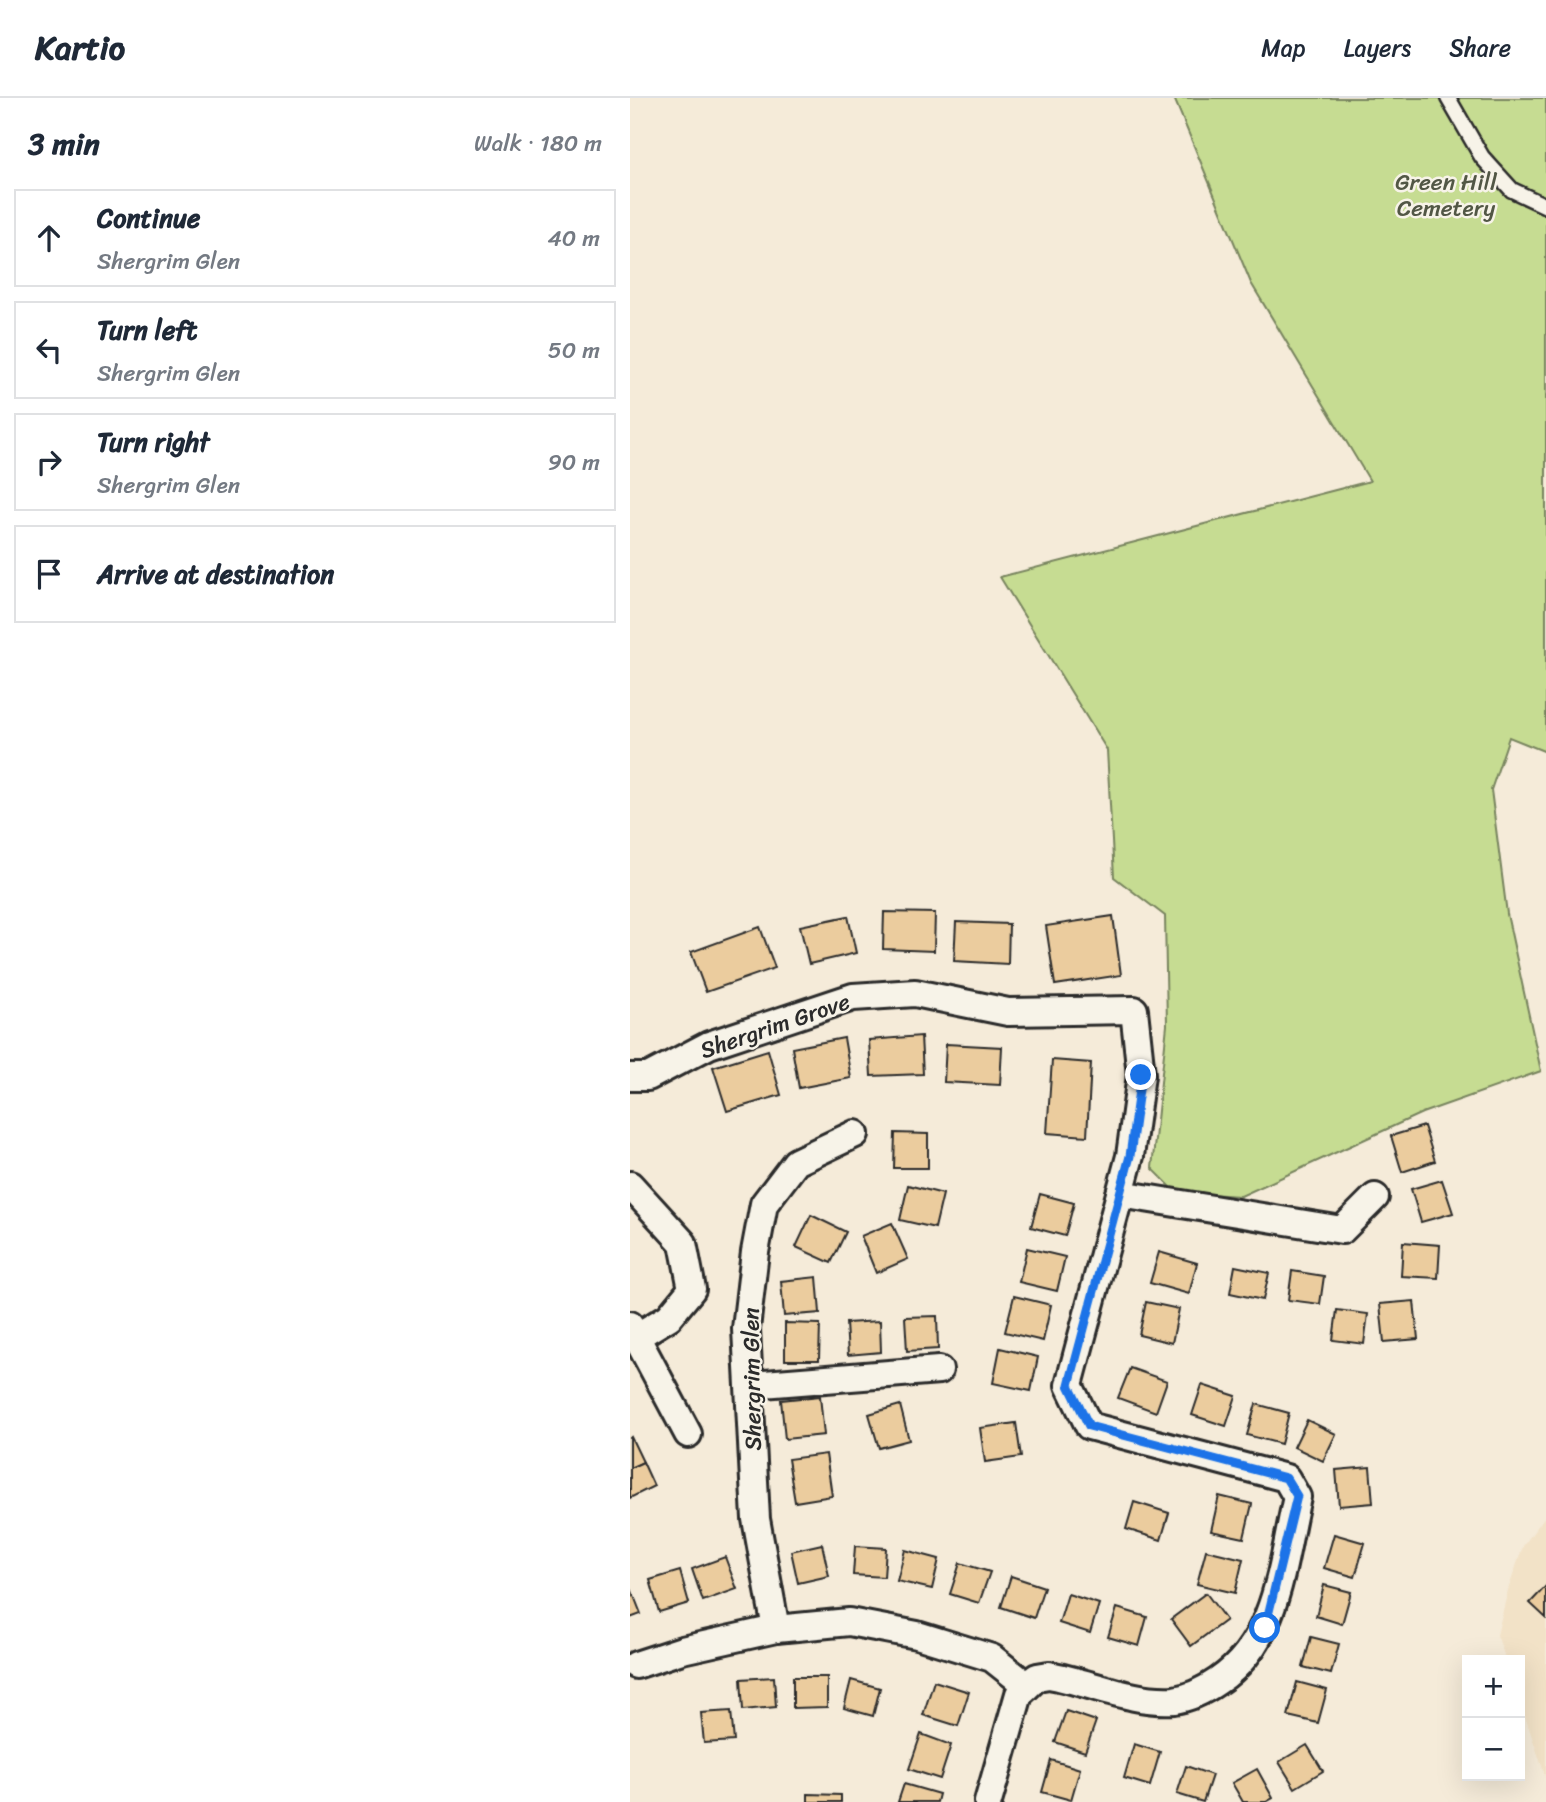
<!DOCTYPE html>
<html lang="en">
<head>
<meta charset="utf-8">
<style>
	body { margin:0; font-family:Sriracha,sans-serif; background:#f6f6f7; color:#1f2937 }
	.controls { position:absolute; right:21px; bottom:21px; display:grid; overflow:hidden; border-radius:0px; box-shadow:0 7px 28px #0002 }
	.controls button { width:63px; height:63px; display:grid; place-items:center; padding:0; border:0; border-bottom:2px solid #e0e1e3; background:#fff; color:#1f2937; font:35px sans-serif }
	.stop { position:absolute; width:21px; height:21px; margin:-16px; border:5px solid #1a73e8; border-radius:50%; background:#fff }
	.stop.end { background:#1a73e8; border-color:#fff; box-shadow:0 2px 7px #0008 }
	.list { margin:0; padding:0; list-style:none }
	h2 { display:flex; justify-content:space-between; align-items:center; height:91px; margin:0; padding:0 28px; font-size:30px }
	h2 small { font-size:23px; font-weight:400; color:#747a83 }
	.list li { display:grid; grid-template-columns:46px 1fr auto; gap:21px; align-items:center; box-sizing:border-box; height:98px; margin:0 14px 14px; padding:0 14px; border:2px solid #e0e1e3; border-radius:0px }
	.list b { display:block; font-size:26px; white-space:nowrap }
	.list p { margin:0; font-size:23px; white-space:nowrap; color:#747a83 }
	.list em { font-size:23px; font-style:normal; color:#747a83 }
	.icon { flex:none; width:38px; height:38px; fill:none; stroke:currentColor; stroke-width:2; stroke-linecap:round; stroke-linejoin:round }
	.map { position:relative; flex:none; width:916px; height:1704px; overflow:hidden }
	header { display:flex; align-items:center; gap:42px; box-sizing:border-box; height:98px; padding:0 35px; background:#fff; border-bottom:2px solid #e0e1e3 }
	header strong { font-size:33px }
	nav { display:flex; gap:38px; margin-inline-start:auto; font-size:24px }
	main { display:flex }
	aside { flex:1; background:#fff }
	.map>svg:first-child { display:block }
	.built { fill:#f2e2c7 }
	.green { fill:#c6dc92; stroke:#78845e; stroke-width:2 }
	.building { fill:#ebcc9e; stroke:#2b2b2b; stroke-width:2 }
	.lines { fill:none; stroke-linecap:round; stroke-linejoin:round }
	.service-casing { stroke:#2b2b2b; stroke-width:19 }
	.minor-casing { stroke:#2b2b2b; stroke-width:32 }
	.service { stroke:#f7f3e8; stroke-width:14 }
	.minor { stroke:#f7f3e8; stroke-width:26 }
	.route { stroke:#1a73e8; stroke-width:9 }
	.labels { text-anchor:middle; dominant-baseline:central; stroke-width:5; stroke-linejoin:round; paint-order:stroke }
	.park-label { font-size:23px; fill:#525745; stroke:#f7f3e8 }
	.street-label { font-size:23px; fill:#2b2b2b; stroke:#f7f3e8 }
</style>
</head>
<body>
<header>
<strong>Kartio</strong>
<nav><a>Map</a><a>Layers</a><a>Share</a></nav>
</header>
<main>
<aside>
<h2>3 min<small>Walk · 180 m</small></h2>
<ul class="list">
<li><svg class="icon" aria-label="ahead" viewBox="0 0 24 24"><path d="M12 20V5M6 11l6-6 6 6"/></svg><div><b>Continue</b><p>Shergrim Glen</p></div><em>40 m</em></li>
<li><svg class="icon" aria-label="left" viewBox="0 0 24 24"><path d="M17 20v-9H6M10 6l-5 5 5 5"/></svg><div><b>Turn left</b><p>Shergrim Glen</p></div><em>50 m</em></li>
<li><svg class="icon" aria-label="right" viewBox="0 0 24 24"><path d="M7 20v-9h11M14 6l5 5-5 5"/></svg><div><b>Turn right</b><p>Shergrim Glen</p></div><em>90 m</em></li>
<li><svg class="icon" aria-label="arrive" viewBox="0 0 24 24"><path d="M6 21V4h12l-3 4 3 4H6"/></svg><div><b>Arrive at destination</b></div></li>
</ul>
</aside>
<div class="map">
<svg width="916" height="1704" viewBox="0 0 916 1704">
	<rect width="100%" height="100%" fill="#f5ebd9"/>
	<filter id="ink" filterUnits="userSpaceOnUse"><feTurbulence type="fractalNoise" baseFrequency=".0143" numOctaves="2"/><feDisplacementMap in="SourceGraphic" scale="14" xChannelSelector="R" yChannelSelector="G"/><feConvolveMatrix kernelMatrix="1 2 1 2 8 2 1 2 1" color-interpolation-filters="sRGB"/></filter>
	<g filter="url(#ink)">
		<!-- built -->
		<polygon class="built" points="916,1417 916,1680 890,1604 890,1562 876,1562 867,1537 878,1492 893,1448"/>
		<!-- green -->
		<polygon class="green" points="544,0 916,0 916,654 879,639 861,692 877,816 911,973 792,1015 611,1098 546,1094 522,1070 537,927 535,818 484,779 477,652 370,479 740,383 621,185"/>
		<!-- building -->
		<g class="building">
			<polygon points="254,814 305,815 304,853 253,851"/>
			<polygon points="218,818 226,855 179,866 170,828"/>
			<polygon points="483,818 491,877 425,887 416,828"/>
			<polygon points="326,824 379,826 378,866 324,863"/>
			<polygon points="130,829 145,870 76,894 61,854"/>
			<polygon points="291,938 293,976 241,978 239,942"/>
			<polygon points="214,940 221,980 169,990 162,950"/>
			<polygon points="316,946 372,949 370,987 314,984"/>
			<polygon points="138,952 151,997 97,1013 83,969"/>
			<polygon points="422,962 461,965 457,1038 417,1035"/>
			<polygon points="794,1028 805,1063 772,1074 761,1038"/>
			<polygon points="265,1035 298,1036 298,1070 264,1070"/>
			<polygon points="812,1082 823,1115 791,1124 781,1091"/>
			<polygon points="278,1087 313,1096 305,1130 270,1122"/>
			<polygon points="410,1096 444,1105 435,1138 401,1129"/>
			<polygon points="181,1117 216,1134 201,1165 166,1149"/>
			<polygon points="262,1125 278,1161 246,1175 231,1138"/>
			<polygon points="773,1144 810,1147 808,1180 771,1178"/>
			<polygon points="397,1150 435,1159 427,1193 389,1184"/>
			<polygon points="529,1154 567,1165 559,1196 520,1185"/>
			<polygon points="605,1168 639,1175 633,1202 600,1195"/>
			<polygon points="662,1173 694,1178 690,1206 658,1202"/>
			<polygon points="187,1179 190,1215 154,1218 151,1183"/>
			<polygon points="384,1198 421,1207 413,1243 375,1234"/>
			<polygon points="784,1203 788,1241 754,1244 750,1206"/>
			<polygon points="516,1204 549,1211 542,1245 509,1237"/>
			<polygon points="707,1212 738,1216 734,1246 703,1242"/>
			<polygon points="307,1218 308,1251 277,1253 275,1219"/>
			<polygon points="250,1223 251,1254 218,1257 216,1225"/>
			<polygon points="155,1225 190,1226 189,1262 155,1262"/>
			<polygon points="370,1250 408,1259 401,1293 363,1285"/>
			<polygon points="500,1270 537,1283 526,1314 488,1300"/>
			<polygon points="572,1287 606,1298 596,1328 562,1317"/>
			<polygon points="190,1298 194,1337 155,1341 151,1302"/>
			<polygon points="626,1306 659,1315 651,1346 617,1337"/>
			<polygon points="270,1307 279,1342 249,1350 239,1316"/>
			<polygon points="677,1322 706,1336 693,1363 664,1349"/>
			<polygon points="386,1325 391,1359 355,1364 350,1330"/>
			<polygon points="1,1339 13,1364 0,1370 0,1340"/>
			<polygon points="196,1356 202,1398 165,1404 158,1361"/>
			<polygon points="13,1364 24,1388 0,1400 0,1370"/>
			<polygon points="740,1369 743,1405 709,1408 706,1372"/>
			<polygon points="589,1398 622,1406 614,1440 581,1433"/>
			<polygon points="504,1404 539,1415 531,1442 496,1431"/>
			<polygon points="704,1436 735,1445 725,1479 694,1470"/>
			<polygon points="192,1446 199,1478 168,1485 161,1453"/>
			<polygon points="225,1448 256,1450 254,1479 223,1477"/>
			<polygon points="275,1452 309,1461 302,1491 267,1483"/>
			<polygon points="576,1452 613,1461 605,1495 567,1486"/>
			<polygon points="95,1459 107,1491 73,1503 62,1471"/>
			<polygon points="330,1465 360,1474 349,1505 320,1496"/>
			<polygon points="50,1473 59,1505 29,1514 20,1482"/>
			<polygon points="381,1478 414,1489 404,1520 371,1509"/>
			<polygon points="694,1487 721,1494 712,1526 686,1518"/>
			<polygon points="0,1488 11,1516 0,1520"/>
			<polygon points="916,1488 916,1520 900,1505"/>
			<polygon points="576,1495 596,1522 561,1548 541,1521"/>
			<polygon points="438,1496 469,1506 460,1535 429,1525"/>
			<polygon points="487,1510 517,1519 509,1548 478,1539"/>
			<polygon points="681,1539 709,1546 701,1576 673,1569"/>
			<polygon points="144,1579 146,1609 113,1612 111,1581"/>
			<polygon points="163,1579 197,1579 197,1609 163,1610"/>
			<polygon points="221,1582 250,1590 243,1618 214,1610"/>
			<polygon points="304,1583 339,1594 328,1628 293,1617"/>
			<polygon points="667,1584 697,1592 688,1625 658,1618"/>
			<polygon points="101,1613 104,1643 74,1645 71,1615"/>
			<polygon points="436,1613 466,1623 455,1654 425,1644"/>
			<polygon points="291,1636 321,1647 310,1681 279,1671"/>
			<polygon points="504,1646 530,1654 520,1688 494,1680"/>
			<polygon points="677,1647 693,1673 665,1690 649,1664"/>
			<polygon points="421,1662 450,1671 441,1702 412,1694"/>
			<polygon points="556,1668 582,1677 573,1704 547,1696"/>
			<polygon points="627,1671 643,1700 636,1704 613,1704 602,1685"/>
			<polygon points="274,1686 309,1696 307,1704 268,1704"/>
			<polygon points="178,1696 211,1697 211,1704 178,1704"/>
		</g>
		<g class="lines">
			<defs>
				<polyline id="service" points="818,0 852,59 882,92 916,108"/>
				<g id="minor">
					<path d="M 0,979 L 18,979 L 79,947 L 223,899 L 285,895 L 378,914 L 504,912 L 511,977 L 500,1058 L 439,1287 L 459,1328 L 656,1380 L 667,1399 C 652,1464 648,1543 588,1583 C 575,1592 559,1600 544,1602 C 503,1605 459,1584 419,1577 L 407,1579 L 389,1596 L 358,1704"/>
					<polyline points="0,1087 53,1145 62,1191 39,1219 6,1239"/>
					<polyline points="490,1096 712,1132 745,1099"/>
					<polyline points="0,1227 58,1336"/>
					<polyline points="120,1287 309,1272"/>
					<polyline points="146,1531 126,1421 116,1231 125,1154 134,1106 166,1064 225,1036"/>
					<polyline points="6,1567 52,1552 146,1531 219,1524 287,1537 362,1560 396,1587"/>
				</g>
			</defs>
			<!-- service casing -->
			<use href="#service" class="service-casing"/>
			<!-- minor casing -->
			<use href="#minor" class="minor-casing"/>
			<!-- service -->
			<use href="#service" class="service"/>
			<!-- minor -->
			<use href="#minor" class="minor"/>
		</g>
	</g>
	<g class="lines" filter="url(#ink)">
		<!-- route -->
		<polyline class="route" points="511,977 500,1058 439,1287 459,1328 656,1380 667,1398 635,1530"/>
	</g>
	<g class="labels">
		<!-- park labels -->
		<g class="park-label">
			<text x="816" y="84">Green Hill<tspan x="816" dy="26">Cemetery</tspan></text>
		</g>
		<!-- street labels -->
		<g class="street-label">
			<text transform="translate(145 928) rotate(-19)">Shergrim Grove</text>
			<text transform="translate(122 1281) rotate(-91)">Shergrim Glen</text>
		</g>
	</g>
</svg>
<div class="controls">
<button>+</button>
<button>−</button>
</div>
<div class="stop" style="left:635px;top:1530px"></div>
<div class="stop end" style="left:511px;top:977px"></div>
</div>
</main>
</body>
</html>
